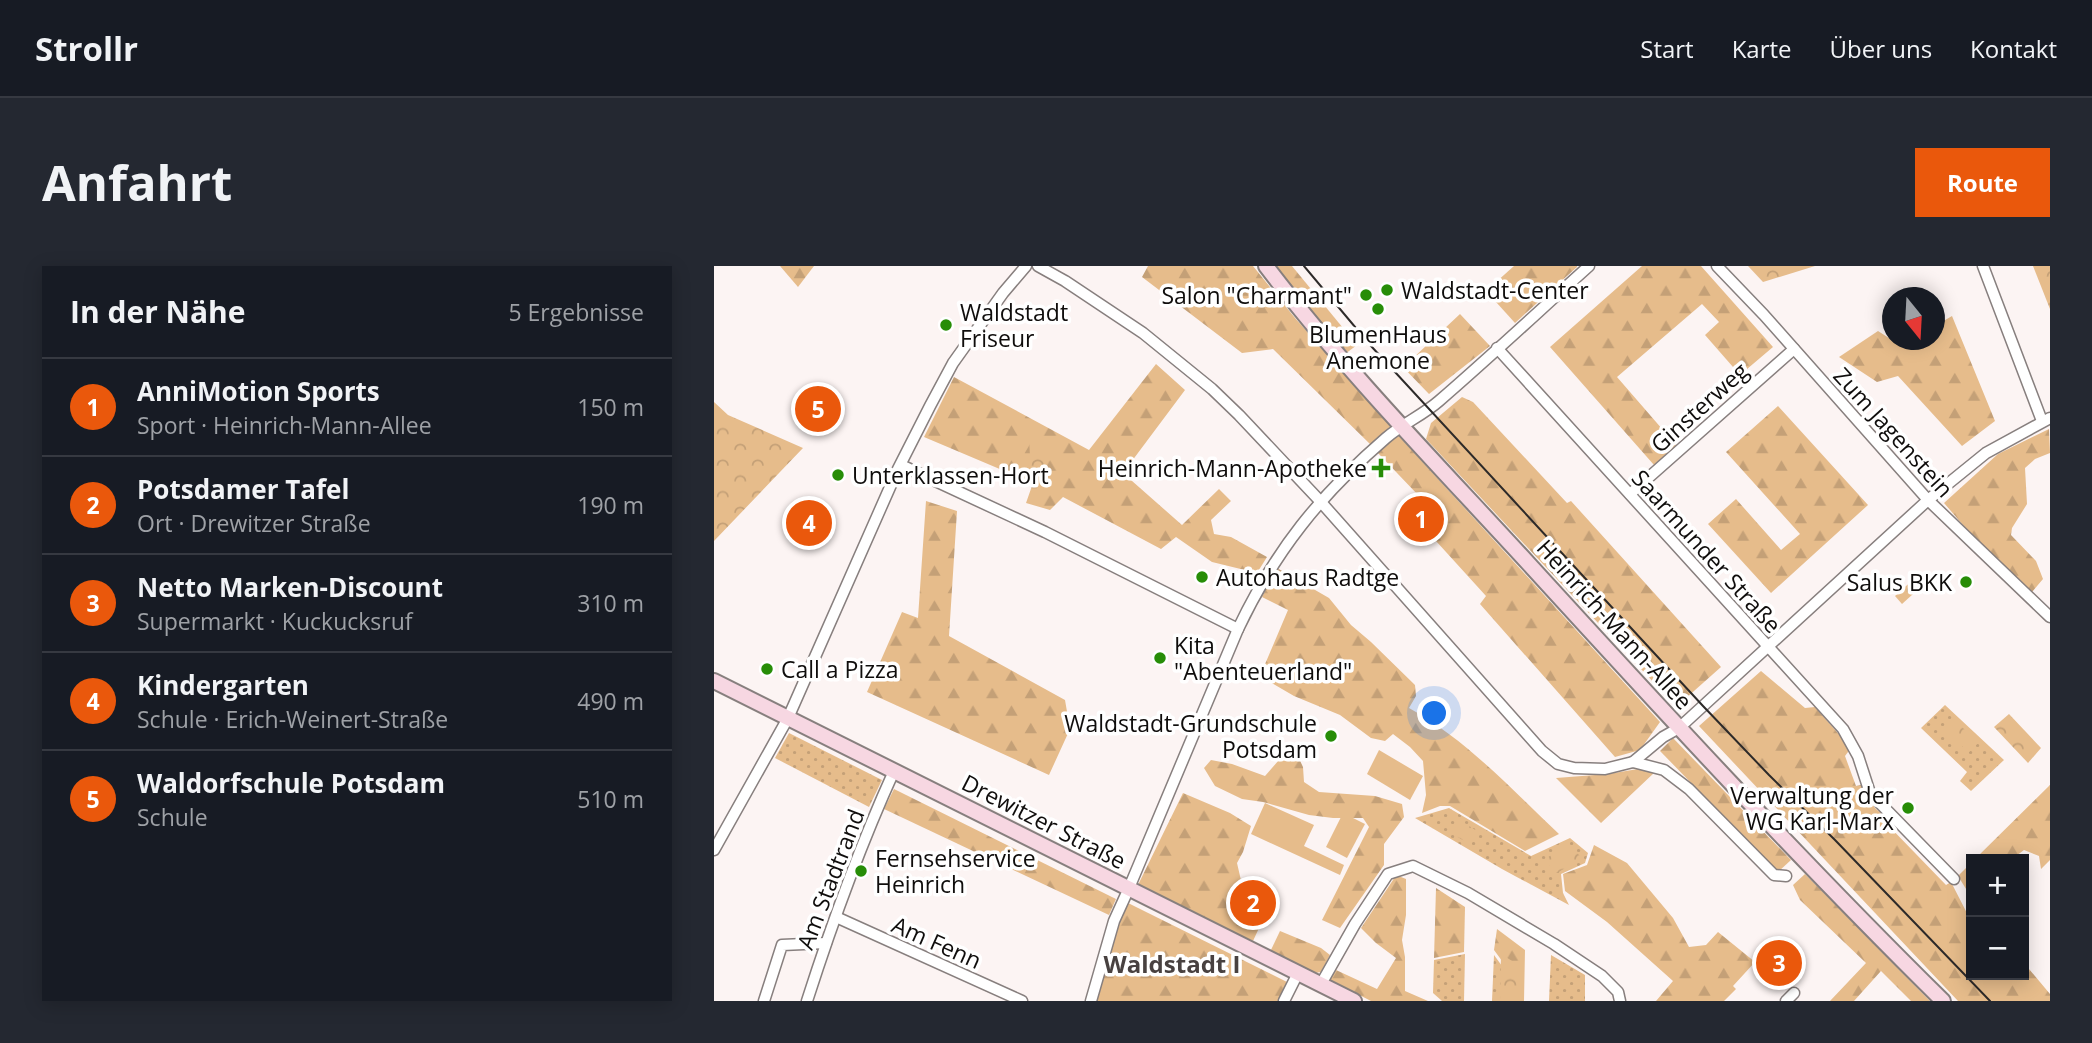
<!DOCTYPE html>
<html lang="de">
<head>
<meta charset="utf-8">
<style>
	body { margin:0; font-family:"Open Sans",sans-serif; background:#242831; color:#f1f3f6 }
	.controls { position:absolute; right:21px; bottom:21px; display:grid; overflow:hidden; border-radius:0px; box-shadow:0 4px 18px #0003 }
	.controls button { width:63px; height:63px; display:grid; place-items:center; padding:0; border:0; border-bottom:2px solid #363941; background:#171b24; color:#f1f3f6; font:35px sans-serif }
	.compass { position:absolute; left:1168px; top:21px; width:63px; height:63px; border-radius:50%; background:#171b24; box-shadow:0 4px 18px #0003; rotate:162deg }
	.you { position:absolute; left:721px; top:448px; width:24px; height:24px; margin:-18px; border:5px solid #fff; border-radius:50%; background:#1a73e8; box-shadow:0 0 0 10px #1a73e833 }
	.badge { display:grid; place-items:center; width:46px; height:46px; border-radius:50%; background:#ea580c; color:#fff; font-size:23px; font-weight:700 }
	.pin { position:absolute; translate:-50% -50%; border:4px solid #fff; box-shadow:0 2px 7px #0006 }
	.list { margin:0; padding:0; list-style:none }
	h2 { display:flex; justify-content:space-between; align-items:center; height:91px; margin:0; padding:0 28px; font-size:30px }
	h2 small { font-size:23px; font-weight:400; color:#9ea1a6 }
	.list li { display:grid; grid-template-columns:46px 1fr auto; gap:21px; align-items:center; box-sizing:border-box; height:98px; padding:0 28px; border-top:2px solid #363941 }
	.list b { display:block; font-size:26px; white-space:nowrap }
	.list p { margin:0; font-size:23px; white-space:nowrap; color:#9ea1a6 }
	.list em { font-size:23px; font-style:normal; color:#9ea1a6 }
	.map { position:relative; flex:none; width:1336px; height:735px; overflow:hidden; border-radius:0px }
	header { display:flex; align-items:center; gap:42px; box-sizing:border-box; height:98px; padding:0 35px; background:#171b24; border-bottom:2px solid #363941 }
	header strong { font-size:33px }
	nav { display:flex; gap:38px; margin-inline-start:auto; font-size:24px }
	.intro { display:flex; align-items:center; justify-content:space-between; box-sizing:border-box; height:168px; padding:0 42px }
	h1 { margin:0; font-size:49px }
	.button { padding:18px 32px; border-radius:0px; background:#ea580c; color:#fff; font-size:24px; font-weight:700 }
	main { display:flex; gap:42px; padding:0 42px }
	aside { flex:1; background:#171b24; border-radius:0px; box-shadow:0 4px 18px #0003 }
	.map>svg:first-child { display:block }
	.grass { fill:url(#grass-dots) }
	.forest { fill:url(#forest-firs) }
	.park { fill:url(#park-crowns) }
	.garden { fill:#e6bc8b }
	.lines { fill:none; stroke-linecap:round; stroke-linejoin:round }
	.street-casing { stroke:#877f7e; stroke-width:13 }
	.secondary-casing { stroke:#877f7e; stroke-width:18 }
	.street { stroke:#fff; stroke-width:10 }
	.secondary { stroke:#f7d7e2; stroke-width:14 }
	.tram { stroke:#2d2a29; stroke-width:2 }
	.poi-dot { fill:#278d07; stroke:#fff; stroke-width:2.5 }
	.labels { text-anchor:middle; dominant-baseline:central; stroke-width:7; stroke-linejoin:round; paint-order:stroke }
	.poi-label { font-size:23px; fill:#0f0d0c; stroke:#fff; text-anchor:start }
	.street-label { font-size:23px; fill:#0f0d0c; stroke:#fff }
	.neighbourhood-label { font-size:24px; font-weight:bold; fill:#484140; stroke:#fff }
</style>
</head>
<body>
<header>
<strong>Strollr</strong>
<nav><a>Start</a><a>Karte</a><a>Über uns</a><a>Kontakt</a></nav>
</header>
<div class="intro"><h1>Anfahrt</h1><a class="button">Route</a></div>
<main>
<aside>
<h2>In der Nähe<small>5 Ergebnisse</small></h2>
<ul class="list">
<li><span class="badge">1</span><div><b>AnniMotion Sports</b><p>Sport · Heinrich-Mann-Allee</p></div><em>150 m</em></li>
<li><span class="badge">2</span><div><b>Potsdamer Tafel</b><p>Ort · Drewitzer Straße</p></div><em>190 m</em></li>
<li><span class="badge">3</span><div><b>Netto Marken-Discount</b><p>Supermarkt · Kuckucksruf</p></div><em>310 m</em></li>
<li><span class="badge">4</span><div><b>Kindergarten</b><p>Schule · Erich-Weinert-Straße</p></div><em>490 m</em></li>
<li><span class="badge">5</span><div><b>Waldorfschule Potsdam</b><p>Schule</p></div><em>510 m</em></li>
</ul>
</aside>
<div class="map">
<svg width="1336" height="735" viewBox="0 0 1336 735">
	<defs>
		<pattern id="grass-dots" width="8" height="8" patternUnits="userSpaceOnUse" patternTransform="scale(1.75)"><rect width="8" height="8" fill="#e6bc8b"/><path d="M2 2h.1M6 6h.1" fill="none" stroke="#c4a077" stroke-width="1.8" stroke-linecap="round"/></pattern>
		<pattern id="forest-firs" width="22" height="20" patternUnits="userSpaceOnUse" patternTransform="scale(1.75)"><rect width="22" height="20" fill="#e6bc8b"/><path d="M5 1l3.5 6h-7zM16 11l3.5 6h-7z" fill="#c4a077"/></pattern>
		<pattern id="park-crowns" width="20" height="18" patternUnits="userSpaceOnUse" patternTransform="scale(1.75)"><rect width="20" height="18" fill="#e6bc8b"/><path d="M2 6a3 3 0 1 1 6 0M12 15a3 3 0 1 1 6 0" fill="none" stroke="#c4a077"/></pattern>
	</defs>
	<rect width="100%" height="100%" fill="#fcf4f3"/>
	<!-- grass -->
	<g class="grass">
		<polygon points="1231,439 1290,494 1257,525 1246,515 1253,506 1207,462"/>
		<polygon points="75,467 168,514 155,541 61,492"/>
		<polygon points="735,542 817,590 856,572 874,587 871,597 847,608 849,627 855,639 788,603 701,552"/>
		<polygon points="751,688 750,735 728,735 719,727 720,694"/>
		<polygon points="780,689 788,700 790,735 778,735"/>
		<polygon points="837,689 871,709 871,735 835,735"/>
	</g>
	<!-- forest -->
	<g class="forest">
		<polygon points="66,0 100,0 84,21"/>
		<polygon points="434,0 539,0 581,52 677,160 657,179 559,83 528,87 428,11"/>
		<polygon points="560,0 578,0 643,79 631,88"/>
		<polygon points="800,0 863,0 863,1 801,57 772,25"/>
		<polygon points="928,0 987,0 1059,81 1026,109 991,69 1005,56 988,38 903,111 962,179 940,199 836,81"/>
		<polygon points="746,48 776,80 715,128 683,95 692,87 698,93"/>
		<polygon points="1238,50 1281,155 1248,180 1184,110 1163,116 1125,91 1164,65 1178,74 1220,74 1221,60"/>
		<polygon points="442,98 471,124 409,207 468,259 505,223 517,235 497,254 500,268 517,271 553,291 543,307 498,296 462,271 447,283 349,231 336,244 312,237 319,217 210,171 240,111 375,184"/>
		<polygon points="748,131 759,136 853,237 857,235 1007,401 971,433 956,434 712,173 717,157"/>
		<polygon points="1064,140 1154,239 1057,327 994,258 1022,233 1067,284 1086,268 1012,186"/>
		<polygon points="1335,163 1336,187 1321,193 1311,202 1313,238 1298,262 1297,269 1322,295 1329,313 1318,326 1268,281 1230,237 1284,188"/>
		<polygon points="683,168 946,456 926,484 901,491 766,338 772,330 712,264 725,251 663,186"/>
		<polygon points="212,235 243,245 235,370 351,434 356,463 335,509 153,426 188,346 204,352"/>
		<path d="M 563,302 L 615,332 L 637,359 L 657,376 L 701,419 L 702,430 L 695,442 C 753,474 797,523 845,568 L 811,585 L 736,540 L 726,540 L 708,547 L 712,529 L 709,495 L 696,481 L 679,468 L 671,475 L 657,472 L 626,449 L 580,430 L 546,410 L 574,344 L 548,331 Z"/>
		<path d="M 1047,405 L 1091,442 L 1101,441 L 1137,482 L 1131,490 L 1142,520 L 1151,518 C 1155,533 1158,544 1173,550 L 1171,556 L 1232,619 L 1237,616 L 1257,655 L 1257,709 L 1310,709 L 1310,697 L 1336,728 L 1336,735 L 1244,735 L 985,460 Z"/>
		<polygon points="959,472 1077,594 1064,606 946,485"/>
		<polygon points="580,482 589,501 590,516 605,526 661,530 688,538 690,551 670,578 670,599 626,662 608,654 655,561 649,552 619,552 595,549 549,536 528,533 501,520 490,502 497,494 518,498 551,510 565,494"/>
		<polygon points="924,503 941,506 887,557 842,512 894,508"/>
		<polygon points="1336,519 1336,594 1327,603 1325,590 1310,584 1298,593 1261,593"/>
		<polygon points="180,523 402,633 395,649 170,543"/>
		<polygon points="469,527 516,547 537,560 529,586 523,597 529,623 518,646 545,662 539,675 423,621"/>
		<polygon points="880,579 913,597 959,652 975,681 992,679 1004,666 1041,696 1019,720 1022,723 1010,735 942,735 959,715 893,656 851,625 849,608 873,599"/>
		<polygon points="1257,597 1257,631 1244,610"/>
		<polygon points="1091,608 1216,735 1197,735 1167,705 1140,735 1116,735 1152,697 1086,634 1079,619"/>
		<polygon points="681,611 687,611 692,613 692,649 688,674 691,691 691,725 714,735 657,735 616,714 622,704 663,723 682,692 662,677 647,662"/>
		<polygon points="722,622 751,641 750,686 720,692"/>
		<polygon points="410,635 575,717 566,735 380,735"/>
		<polygon points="783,663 811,684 810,735 793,735 791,699 780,684"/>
		<polygon points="566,665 607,682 616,689 607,706 601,707 556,686"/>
	</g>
	<!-- park -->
	<g class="park">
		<polygon points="1034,0 1101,0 1049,16"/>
		<polygon points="1319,0 1336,0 1336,43"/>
		<polygon points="0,136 14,149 89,182 0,275"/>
		<polygon points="315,171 338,208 317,210"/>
		<polygon points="1202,311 1209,319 1188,338 1181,330"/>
		<polygon points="1295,448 1327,482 1314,497 1280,461"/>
		<polygon points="1239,452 1264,477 1255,486 1227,463"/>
		<polygon points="744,553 763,565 754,577 735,566"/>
		<polygon points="855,579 868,592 843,607 829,594"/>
		<polygon points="787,688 806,700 805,735 786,735"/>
	</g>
	<!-- garden -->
	<g class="garden">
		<polygon points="665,484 709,510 696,534 653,508"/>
		<polygon points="551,537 600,559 590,580 630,599 626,609 537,568"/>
		<polygon points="629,547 651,558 633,592 612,581"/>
	</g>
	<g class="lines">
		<defs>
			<g id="street">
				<polyline points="324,0 351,15 429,67 498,123 525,149 606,235 828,485 844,498 860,502 891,503 919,496 950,504 975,523 1060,609 1072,610"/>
				<polyline points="1003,0 1050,49 1214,234 1336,351"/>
				<polyline points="1269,0 1328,155"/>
				<polyline points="783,82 1129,463 1144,490 1156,527 1240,613"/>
				<polyline points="187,199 331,266 524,363"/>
				<polyline points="916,228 1080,83"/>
				<polyline points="919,496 949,471 965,462 1214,234 1272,187 1336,152"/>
				<polyline points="0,584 74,452 184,203 216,140 239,97 289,27 312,0"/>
				<polyline points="122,651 308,735"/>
				<polyline points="607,718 641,658 674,608 699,600 754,627 840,678 888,710 904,726 906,735"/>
				<polyline points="50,735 68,679 112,677"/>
				<path d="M 93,735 C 118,657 146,580 180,505"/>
				<path d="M 377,735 L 400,655 L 415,622 L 524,363 C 561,285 606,229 672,172 C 688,158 709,149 725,135 C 776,91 825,45 875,0"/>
				<polyline points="570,735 584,707"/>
				<polyline points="1072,735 1080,727"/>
			</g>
			<g id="secondary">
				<path d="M 552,0 C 632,105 725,200 814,297 C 950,446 1086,594 1229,735"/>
				<polyline points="0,415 640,735"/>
			</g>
		</defs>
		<!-- street casing -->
		<use href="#street" class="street-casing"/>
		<!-- secondary casing -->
		<use href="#secondary" class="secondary-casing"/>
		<!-- street -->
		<use href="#street" class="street"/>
		<!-- secondary -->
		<use href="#secondary" class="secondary"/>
		<!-- tram -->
		<polyline class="tram" points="590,0 657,80 989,440 1055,509 1121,574 1276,735"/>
	</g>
	<!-- markers -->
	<g class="poi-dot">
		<circle cx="673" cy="24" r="7"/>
		<circle cx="652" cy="29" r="7"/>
		<circle cx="664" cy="43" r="7"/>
		<circle cx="232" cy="59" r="7"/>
		<path d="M663.5 191.5h7v7h7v7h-7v7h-7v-7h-7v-7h7z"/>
		<circle cx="124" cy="209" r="7"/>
		<circle cx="488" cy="311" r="7"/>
		<circle cx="1252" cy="316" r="7"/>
		<circle cx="446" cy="392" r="7"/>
		<circle cx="53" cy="403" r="7"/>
		<circle cx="617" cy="470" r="7"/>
		<circle cx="1194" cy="542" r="7"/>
		<circle cx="147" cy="605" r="7"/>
	</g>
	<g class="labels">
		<!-- poi labels -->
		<g class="poi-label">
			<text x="687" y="24">Waldstadt-Center</text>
			<text x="638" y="29" text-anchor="end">Salon "Charmant"</text>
			<text x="246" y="46">Waldstadt<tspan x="246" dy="26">Friseur</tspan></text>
			<text x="664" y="68" text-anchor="middle">BlumenHaus<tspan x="664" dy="26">Anemone</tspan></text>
			<text x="653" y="202" text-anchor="end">Heinrich-Mann-Apotheke</text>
			<text x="138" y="209">Unterklassen-Hort</text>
			<text x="502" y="311">Autohaus Radtge</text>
			<text x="1238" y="316" text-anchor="end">Salus BKK</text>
			<text x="460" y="379">Kita<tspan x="460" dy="26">"Abenteuerland"</tspan></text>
			<text x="67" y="403">Call a Pizza</text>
			<text x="603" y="457" text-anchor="end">Waldstadt-Grundschule<tspan x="603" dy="26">Potsdam</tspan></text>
			<text x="1180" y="529" text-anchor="end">Verwaltung der<tspan x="1180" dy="26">WG Karl-Marx</tspan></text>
			<text x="161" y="592">Fernsehservice<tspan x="161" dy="26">Heinrich</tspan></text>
		</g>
		<!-- street labels -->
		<g class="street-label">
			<text transform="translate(985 141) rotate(-42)">Ginsterweg</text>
			<text transform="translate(1180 166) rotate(48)">Zum Jagenstein</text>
			<text transform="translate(993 285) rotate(48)">Saarmunder Straße</text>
			<text transform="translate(901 358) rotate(48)">Heinrich-Mann-Allee</text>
			<text transform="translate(330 555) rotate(27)">Drewitzer Straße</text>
			<text transform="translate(116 613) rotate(-69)">Am Stadtrand</text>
			<text transform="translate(223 676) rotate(24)">Am Fenn</text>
		</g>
		<!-- neighbourhood labels -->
		<g class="neighbourhood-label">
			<text x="458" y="697">Waldstadt I</text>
		</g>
	</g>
</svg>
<div class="controls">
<button>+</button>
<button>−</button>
</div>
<svg class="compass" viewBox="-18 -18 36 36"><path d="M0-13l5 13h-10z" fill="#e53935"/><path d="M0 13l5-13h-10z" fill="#9ea1a6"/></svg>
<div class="you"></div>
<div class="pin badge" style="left:707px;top:253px">1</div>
<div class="pin badge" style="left:539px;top:637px">2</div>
<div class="pin badge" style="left:1065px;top:697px">3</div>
<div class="pin badge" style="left:95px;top:257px">4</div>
<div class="pin badge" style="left:104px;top:143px">5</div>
</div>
</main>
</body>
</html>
